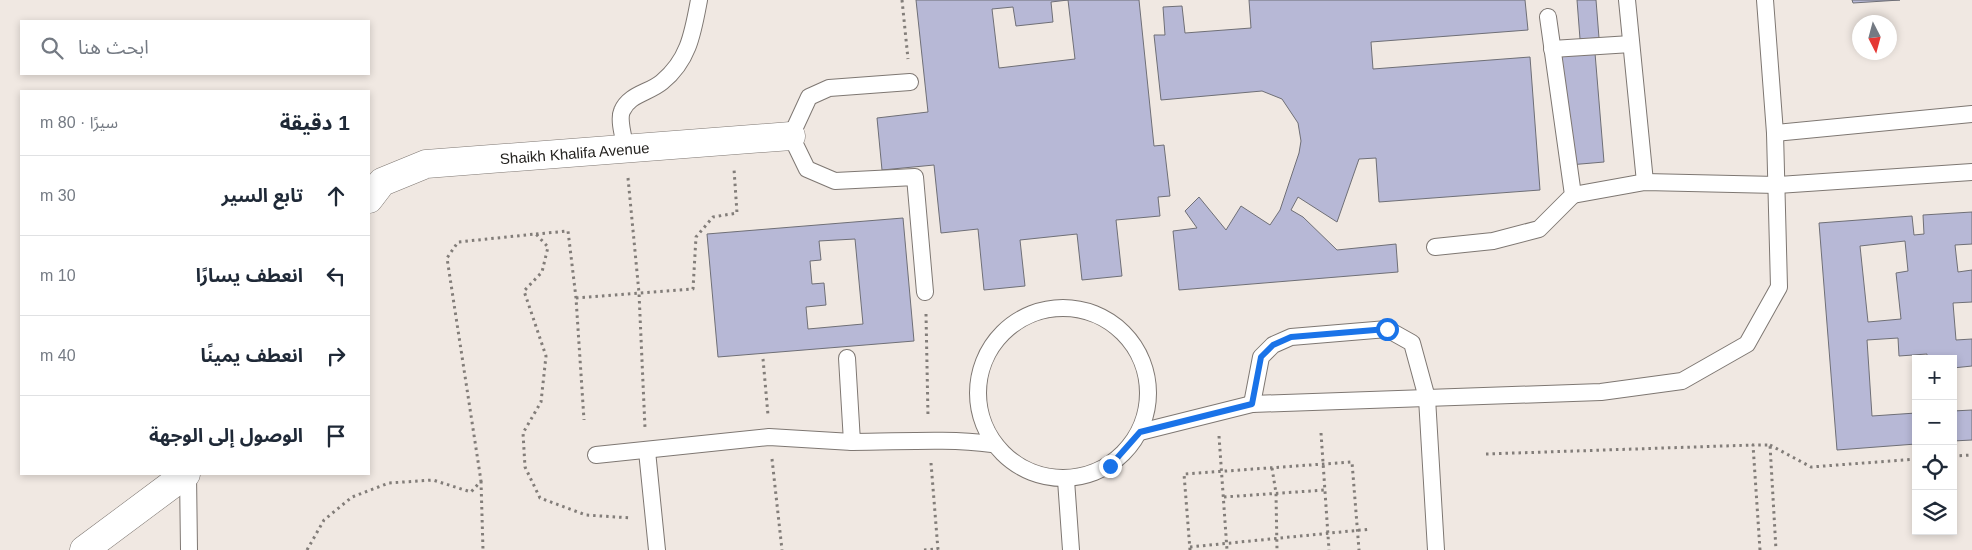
<!DOCTYPE html>
<html lang="ar">
<head>
<meta charset="utf-8">
<style>
	body { margin:0; font-family:Helvetica,"Noto Sans Arabic",sans-serif; background:#f6f6f7; color:#1f2937; direction:rtl }
	.controls { position:absolute; right:15px; bottom:15px; display:grid; overflow:hidden; border-radius:0px; box-shadow:0 2px 8px #0003 }
	.controls button { width:45px; height:45px; display:grid; place-items:center; padding:0; border:0; border-bottom:1px solid #e0e1e3; background:#fff; color:#1f2937; font:25px sans-serif }
	.compass { position:absolute; left:1852px; top:15px; width:45px; height:45px; border-radius:50%; background:#fff; box-shadow:0 2px 8px #0003; rotate:174deg }
	.stop { position:absolute; width:15px; height:15px; margin:-11px; border:4px solid #1a73e8; border-radius:50%; background:#fff }
	.stop.end { background:#1a73e8; border-color:#fff; box-shadow:0 1px 5px #0008 }
	.list { margin:0; padding:0; list-style:none }
	h2 { display:flex; justify-content:space-between; align-items:center; height:65px; margin:0; padding:0 20px; font-size:21px }
	h2 small { font-size:16px; font-weight:400; color:#747a83 }
	.list li { display:grid; grid-template-columns:32px 1fr auto; gap:15px; align-items:center; box-sizing:border-box; height:80px; padding:0 20px; border-top:1px solid #e0e1e3 }
	.list b { display:block; font-size:19px; white-space:nowrap }
	.list em { font-size:16px; font-style:normal; color:#747a83 }
	.icon { flex:none; width:28px; height:28px; fill:none; stroke:currentColor; stroke-width:2; stroke-linecap:round; stroke-linejoin:round }
	.map { position:relative; flex:none; width:1972px; height:550px; overflow:hidden; direction:ltr }
	.search { position:absolute; background:#fff; box-shadow:0 2px 8px #0003; left:20px; top:20px; width:350px; height:55px; display:flex; align-items:center; gap:12px; box-sizing:border-box; padding:0 18px; border-radius:0px; color:#747a83; font-size:19px }
	.panel { position:absolute; background:#fff; box-shadow:0 2px 8px #0003; left:20px; top:90px; width:350px; height:385px; border-radius:0px; direction:rtl }
	.map>svg:first-child { display:block }
	.building { fill:#b7b8d6; stroke:#6f6f76; fill-rule:evenodd }
	.lines { fill:none; stroke-linecap:round; stroke-linejoin:round }
	.service-casing { stroke:#7e7772; stroke-width:18 }
	.minor-casing { stroke:#7e7772; stroke-width:29 }
	.path { stroke:#827d79; stroke-width:3; stroke-dasharray:2.5 4; stroke-linecap:butt }
	.service { stroke:#fff; stroke-width:16 }
	.minor { stroke:#fff; stroke-width:28 }
	.route { stroke:#1a73e8; stroke-width:6 }
	.labels { text-anchor:middle; dominant-baseline:central; stroke-width:4.5; stroke-linejoin:round; paint-order:stroke }
	.street-label { font-size:15px; fill:#252320; stroke:#f0e8e2 }
</style>
</head>
<body>
<div class="map">
<svg width="1972" height="550" viewBox="0 0 1972 550">
	<rect width="100%" height="100%" fill="#f0e8e2"/>
	<!-- building -->
	<g class="building">
		<path d="M 916,0 L 1139,0 L 1154,146 L 1164,145 L 1170,196 L 1158,197 L 1160,216 L 1116,220 L 1122,276 L 1082,280 L 1077,234 L 1020,240 L 1025,286 L 984,290 L 978,229 L 941,233 L 934,165 L 882,170 L 877,118 L 928,112 ZM 1068,0 L 1075,59 L 999,68 L 992,9 L 1013,7 L 1016,26 L 1053,22 L 1051,2 Z"/>
		<polygon points="1249,0 1525,0 1528,30 1371,42 1373,69 1530,57 1540,190 1379,202 1376,158 1359,159 1337,222 1298,197 1291,210 1303,217 1337,250 1396,244 1398,272 1179,290 1173,231 1197,228 1185,211 1199,197 1226,230 1241,206 1270,225 1280,210 1299,153 1301,141 1298,123 1282,99 1262,91 1161,100 1154,35 1165,35 1163,7 1182,6 1185,33 1251,28"/>
		<polygon points="1577,0 1596,0 1599,38 1580,39"/>
		<polygon points="1852,0 1900,0 1853,3"/>
		<polygon points="1595,53 1604,162 1569,165 1561,56"/>
		<path d="M 1972,212 L 1972,244 L 1955,245 L 1958,272 L 1972,270 L 1972,302 L 1953,303 L 1956,340 L 1972,339 L 1972,366 L 1953,368 L 1953,359 L 1927,359 L 1927,354 L 1899,356 L 1898,338 L 1867,340 L 1872,416 L 1916,413 L 1916,444 L 1837,450 L 1819,223 L 1912,216 L 1914,235 L 1924,234 L 1923,215 ZM 1905,241 L 1908,271 L 1896,273 L 1901,319 L 1868,322 L 1860,246 Z"/>
		<path d="M 903,218 L 914,341 L 718,357 L 707,234 ZM 855,239 L 863,324 L 808,329 L 806,307 L 826,305 L 824,283 L 812,284 L 810,261 L 821,260 L 819,241 Z"/>
		<polygon points="1972,410 1972,440 1953,441 1953,411"/>
	</g>
	<g class="lines">
		<defs>
			<g id="service">
				<polyline points="1627,0 1645,182"/>
				<polyline points="1552,49 1631,44"/>
				<polyline points="910,82 829,88 809,97 791,136 807,169 835,181 915,177 925,292"/>
				<polyline points="1775,133 1972,114"/>
				<path d="M 626,149 C 624,139 618,120 622,111 C 629,94 649,93 662,82 C 689,60 693,32 699,0"/>
				<polyline points="1573,195 1645,182 1777,185 1972,172"/>
				<polyline points="1435,247 1493,241 1539,229 1573,195 1548,17"/>
				<circle cx="1063" cy="393" r="85"/>
				<path d="M 847,358 L 852,442 C 899,442 946,438 992,444"/>
				<polyline points="1252,404 1261,357 1273,345 1291,337 1387,329 1412,343 1427,398 1436,550"/>
				<polyline points="1140,432 1252,404 1601,392 1682,381 1747,344 1779,287 1775,133 1765,0"/>
				<polyline points="647,451 657,550"/>
				<polyline points="596,455 769,437 852,442"/>
				<polyline points="188,474 189,550"/>
				<polyline points="1066,480 1071,550"/>
			</g>
			<g id="minor">
				<path id="s1" d="M 369,199 L 382,182 L 426,164 L 791,136"/>
				<polyline points="84,550 186,474"/>
			</g>
		</defs>
		<!-- service casing -->
		<use href="#service" class="service-casing"/>
		<!-- minor casing -->
		<use href="#minor" class="minor-casing"/>
		<!-- path -->
		<g class="path">
			<polyline points="902,0 908,59"/>
			<polyline points="628,178 639,293 645,428"/>
			<polyline points="536,234 568,231 576,298 584,420"/>
			<polyline points="576,298 693,289 696,237 713,217 737,213 734,169"/>
			<polyline points="926,314 928,417"/>
			<polyline points="763,359 768,415"/>
			<polyline points="1321,433 1329,550"/>
			<polyline points="1219,436 1227,550"/>
			<polyline points="1770,445 1811,467 1916,459"/>
			<polyline points="1486,454 1753,445"/>
			<polyline points="1953,456 1972,455"/>
			<polyline points="772,459 782,550"/>
			<polyline points="931,463 938,550"/>
			<polyline points="1272,468 1276,493 1277,550"/>
			<polyline points="481,481 483,550"/>
			<polyline points="1224,497 1325,490"/>
			<polyline points="1190,547 1371,529"/>
			<polyline points="307,550 324,520 352,497 389,483 433,480 471,492 481,481 447,258 458,242 536,234 548,247 542,272 524,291 546,356 541,402 523,433 525,467 540,498 586,515 632,518"/>
			<polyline points="924,550 938,549"/>
			<polyline points="1190,550 1184,474 1352,462 1359,550"/>
			<polyline points="1760,550 1753,445 1770,445 1776,550"/>
		</g>
		<!-- service -->
		<use href="#service" class="service"/>
		<!-- minor -->
		<use href="#minor" class="minor"/>
	</g>
	<g class="lines">
		<!-- route -->
		<polyline class="route" points="1110,466 1140,432 1252,404 1261,357 1273,345 1291,337 1387,329"/>
	</g>
	<g class="labels">
		<!-- street labels -->
		<g class="street-label">
			<text stroke="none"><textPath href="#s1" startOffset="218">Shaikh Khalifa Avenue</textPath></text>
		</g>
	</g>
</svg>
<div class="controls">
<button>+</button>
<button>−</button>
<button><svg class="icon" aria-label="locate" viewBox="0 0 24 24"><circle cx="12" cy="12" r="6"/><path d="M12 2v4M12 18v4M2 12h4M18 12h4"/></svg></button>
<button><svg class="icon" aria-label="layers" viewBox="0 0 24 24"><path d="M12 4l9 5-9 5-9-5zM3 14l9 5 9-5"/></svg></button>
</div>
<svg class="compass" viewBox="-18 -18 36 36"><path d="M0-13l5 13h-10z" fill="#e53935"/><path d="M0 13l5-13h-10z" fill="#747a83"/></svg>
<div class="stop" style="left:1387px;top:329px"></div>
<div class="stop end" style="left:1110px;top:466px"></div>
<div class="search"><svg class="icon" aria-label="search" viewBox="0 0 24 24"><circle cx="10" cy="10" r="6"/><path d="M15 15l6 6"/></svg>ابحث هنا</div>
<section class="panel">
<h2>1 دقيقة<small>سيرًا · 80 m</small></h2>
<ul class="list">
<li><svg class="icon" aria-label="ahead" viewBox="0 0 24 24"><path d="M12 20V5M6 11l6-6 6 6"/></svg><div><b>تابع السير</b></div><em>30 m</em></li>
<li><svg class="icon" aria-label="left" viewBox="0 0 24 24"><path d="M17 20v-9H6M10 6l-5 5 5 5"/></svg><div><b>انعطف يسارًا</b></div><em>10 m</em></li>
<li><svg class="icon" aria-label="right" viewBox="0 0 24 24"><path d="M7 20v-9h11M14 6l5 5-5 5"/></svg><div><b>انعطف يمينًا</b></div><em>40 m</em></li>
<li><svg class="icon" aria-label="arrive" viewBox="0 0 24 24"><path d="M6 21V4h12l-3 4 3 4H6"/></svg><div><b>الوصول إلى الوجهة</b></div></li>
</ul>
</section>
</div>
</body>
</html>
